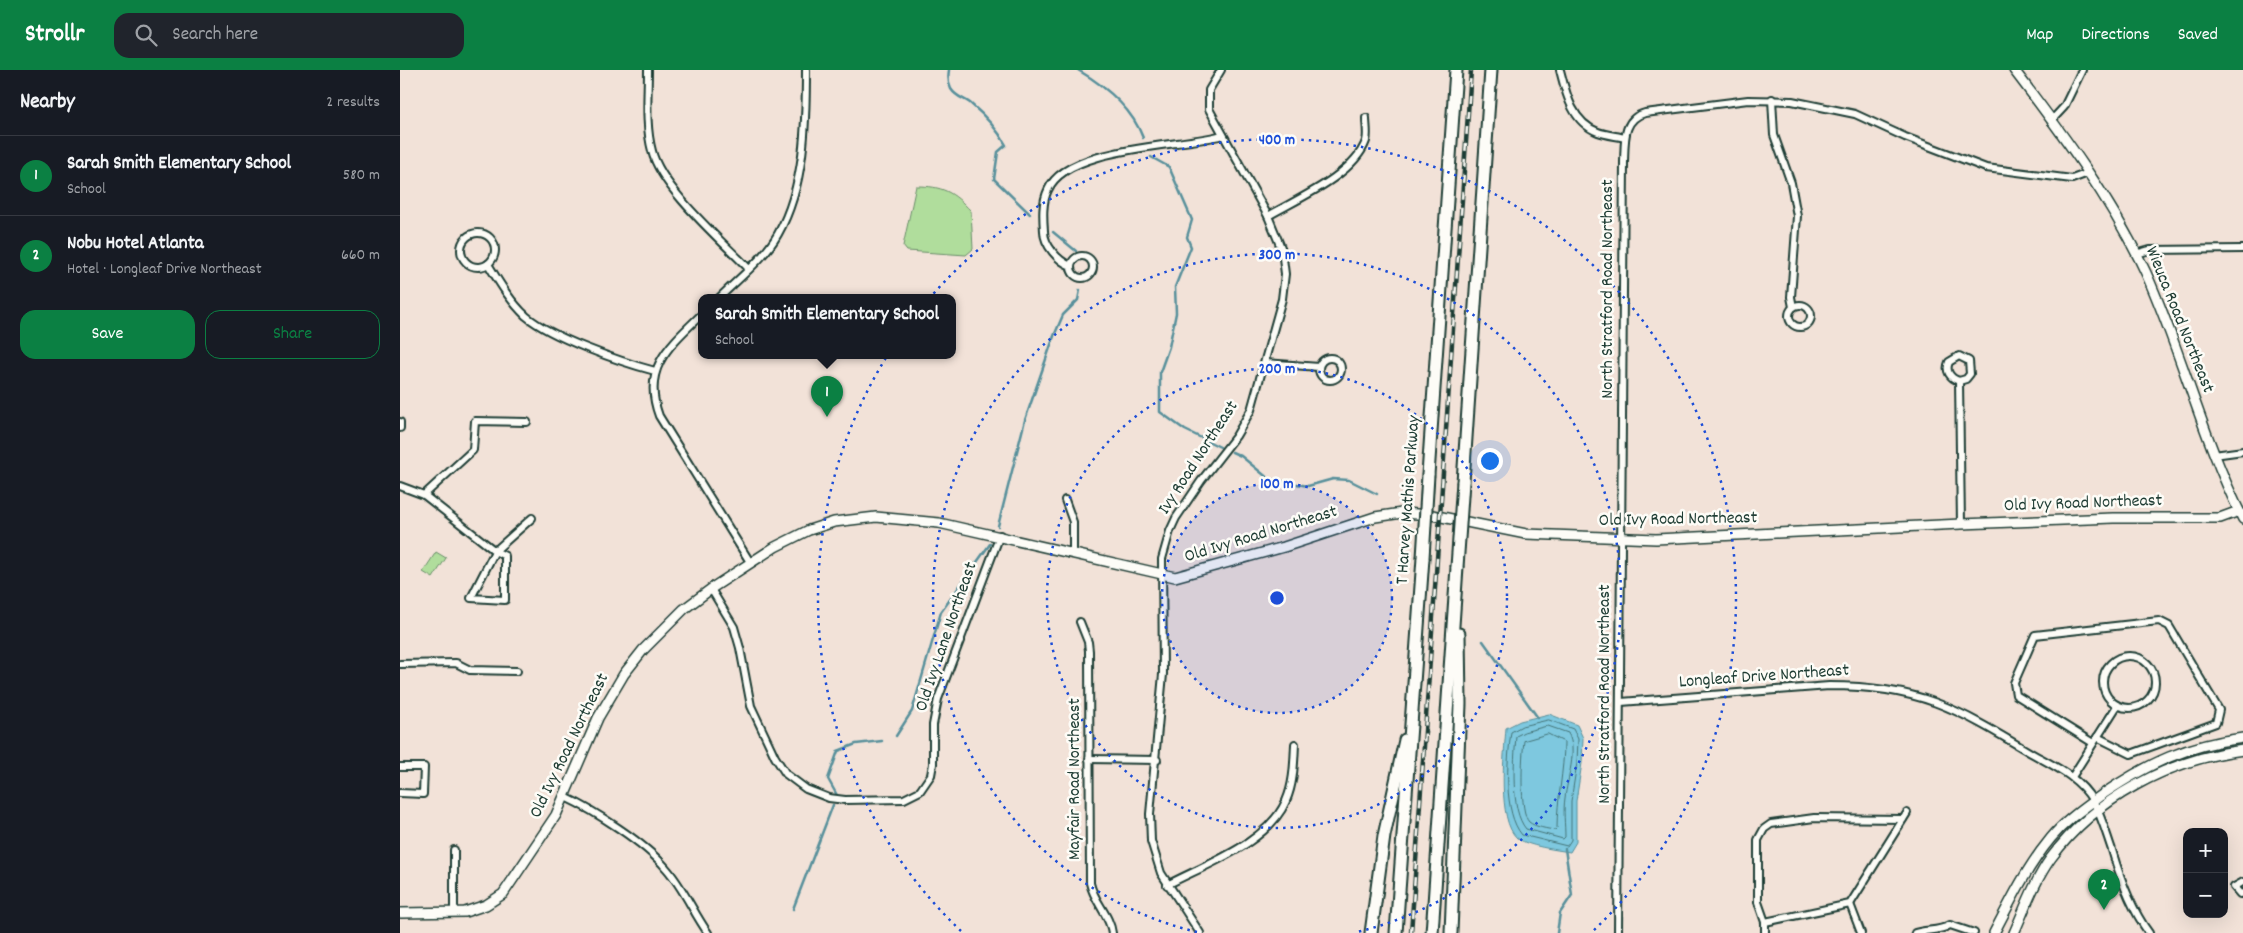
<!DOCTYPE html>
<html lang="en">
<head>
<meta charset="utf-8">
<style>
	body { margin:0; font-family:Dekko,sans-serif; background:#20242c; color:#f1f3f6 }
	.controls { position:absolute; right:15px; bottom:15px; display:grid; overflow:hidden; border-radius:10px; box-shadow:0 5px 20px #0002 }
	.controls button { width:45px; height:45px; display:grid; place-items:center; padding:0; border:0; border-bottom:1px solid #363941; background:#171b24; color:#f1f3f6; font:25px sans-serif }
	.you { position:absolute; left:1089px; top:390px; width:18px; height:18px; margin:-12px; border:4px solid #fff; border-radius:50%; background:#1a73e8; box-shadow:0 0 0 8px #1a73e833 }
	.badge { display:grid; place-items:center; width:32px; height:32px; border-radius:50%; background:#0b8043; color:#fff; font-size:16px; font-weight:700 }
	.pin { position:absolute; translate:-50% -41px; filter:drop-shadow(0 1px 2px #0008) }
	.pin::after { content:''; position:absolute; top:26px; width:18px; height:15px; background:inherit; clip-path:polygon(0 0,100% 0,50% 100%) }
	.popup { position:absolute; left:298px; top:224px; width:258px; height:65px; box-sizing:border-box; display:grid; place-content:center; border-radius:10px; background:#171b24; filter:drop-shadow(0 1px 4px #0005); font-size:16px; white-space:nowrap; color:#9ea1a6 }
	.popup b { font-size:19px; color:#f1f3f6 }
	.popup::after { content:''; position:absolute; left:50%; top:100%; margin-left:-10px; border:10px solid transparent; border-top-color:#171b24 }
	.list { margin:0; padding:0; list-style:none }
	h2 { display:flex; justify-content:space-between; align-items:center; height:65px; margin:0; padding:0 20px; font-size:21px }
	h2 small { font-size:16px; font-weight:400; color:#9ea1a6 }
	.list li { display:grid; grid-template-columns:32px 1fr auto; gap:15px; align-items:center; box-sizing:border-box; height:80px; padding:0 20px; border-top:1px solid #363941 }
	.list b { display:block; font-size:19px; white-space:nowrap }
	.list p { margin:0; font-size:16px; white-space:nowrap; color:#9ea1a6 }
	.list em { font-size:16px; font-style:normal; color:#9ea1a6 }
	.actions { display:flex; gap:10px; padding:15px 20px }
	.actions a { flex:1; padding:11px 0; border:1px solid #0b8043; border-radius:15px; text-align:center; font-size:18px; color:#0b8043 }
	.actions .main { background:#0b8043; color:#fff }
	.icon { flex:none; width:28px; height:28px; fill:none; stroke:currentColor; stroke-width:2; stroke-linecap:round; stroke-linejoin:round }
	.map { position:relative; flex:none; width:1843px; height:863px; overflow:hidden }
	header { display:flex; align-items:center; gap:30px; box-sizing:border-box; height:70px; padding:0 25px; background:#0b8043; color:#fff }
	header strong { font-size:24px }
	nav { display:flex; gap:28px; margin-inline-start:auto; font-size:18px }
	.search { width:350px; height:45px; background:#20242c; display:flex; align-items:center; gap:12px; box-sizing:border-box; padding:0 18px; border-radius:15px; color:#9ea1a6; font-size:19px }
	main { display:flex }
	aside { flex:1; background:#171b24 }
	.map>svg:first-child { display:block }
	.green { fill:#b0dd9c; stroke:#688d68 }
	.water { fill:#7ec8df; stroke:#58909b }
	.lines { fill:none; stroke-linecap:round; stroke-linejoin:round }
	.shore { stroke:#457578; stroke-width:1 }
	.stream { stroke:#58909b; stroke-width:2.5 }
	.street-casing { stroke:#1f3d34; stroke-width:10 }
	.secondary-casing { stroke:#1f3d34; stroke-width:12 }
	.highway-casing { stroke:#1f3d34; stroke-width:15 }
	.street { stroke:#fdfcf7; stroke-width:6 }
	.secondary { stroke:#fdfcf7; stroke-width:9 }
	.highway { stroke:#fdfcf7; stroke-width:11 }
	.rail-casing { stroke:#1f3d34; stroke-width:4.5 }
	.rail { stroke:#fdfcf7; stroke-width:2.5; stroke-dasharray:8; stroke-linecap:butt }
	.highway-bridge-casing { stroke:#1f3d34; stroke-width:15; stroke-linecap:butt }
	.highway-bridge { stroke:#fdfcf7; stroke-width:11 }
	.ring { fill:none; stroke:#1d4ed8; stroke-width:2.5; stroke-dasharray:2.5 5 }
	.labels { text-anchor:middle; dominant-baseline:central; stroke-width:5; stroke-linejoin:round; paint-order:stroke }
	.street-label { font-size:18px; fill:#1f3d34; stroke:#fdfcf7 }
	.centre { fill:#1d4ed8; stroke:#fdfcf7; stroke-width:2.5 }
	.ring-label { font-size:15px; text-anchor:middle; font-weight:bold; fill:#1d4ed8; stroke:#fdfcf7; stroke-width:5; stroke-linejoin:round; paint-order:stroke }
</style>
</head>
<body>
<header>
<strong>Strollr</strong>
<div class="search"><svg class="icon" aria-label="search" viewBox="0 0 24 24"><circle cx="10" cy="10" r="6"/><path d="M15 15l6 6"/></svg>Search here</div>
<nav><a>Map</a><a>Directions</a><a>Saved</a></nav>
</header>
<main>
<aside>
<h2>Nearby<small>2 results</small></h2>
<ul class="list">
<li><span class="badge">1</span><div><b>Sarah Smith Elementary School</b><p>School</p></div><em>580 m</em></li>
<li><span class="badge">2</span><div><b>Nobu Hotel Atlanta</b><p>Hotel · Longleaf Drive Northeast</p></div><em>660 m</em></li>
</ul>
<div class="actions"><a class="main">Save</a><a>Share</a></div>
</aside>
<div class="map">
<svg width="1843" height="863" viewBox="0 0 1843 863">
	<rect width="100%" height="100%" fill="#f2e2d8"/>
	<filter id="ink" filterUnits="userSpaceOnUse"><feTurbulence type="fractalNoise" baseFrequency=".02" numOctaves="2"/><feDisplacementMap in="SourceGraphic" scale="10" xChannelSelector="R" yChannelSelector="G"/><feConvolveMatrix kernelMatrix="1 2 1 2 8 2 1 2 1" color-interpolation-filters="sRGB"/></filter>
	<g filter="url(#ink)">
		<!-- green -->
		<g class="green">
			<path d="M 516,116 C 543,116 553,122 571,141 L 573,179 L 566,185 L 507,181 L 503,176 Z"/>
			<polygon points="36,482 46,488 33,508 23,502"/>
		</g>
		<!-- water -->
		<path class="water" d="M 1149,644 L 1177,655 L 1183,668 L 1182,693 L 1176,731 L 1176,772 L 1170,782 C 1157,780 1127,776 1117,768 C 1097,750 1104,684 1106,658 L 1120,651 Z"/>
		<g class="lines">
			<!-- shore -->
			<g class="shore">
				<path d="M 1149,650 L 1173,659 L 1178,669 L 1177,693 L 1171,731 L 1171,770 L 1167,776 L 1122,765 C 1103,742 1107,691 1111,662 L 1122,656 Z"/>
				<path d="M 1148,656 L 1168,663 C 1178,681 1167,709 1165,728 C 1163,741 1165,754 1165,767 L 1163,769 L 1126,759 C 1110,740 1114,691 1116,666 L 1124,662 Z"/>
				<path d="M 1148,664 L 1164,672 C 1164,701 1157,729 1157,758 L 1155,760 C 1148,759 1135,757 1129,752 C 1119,742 1122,685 1124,671 Z"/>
			</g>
			<!-- stream -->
			<g class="stream">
				<path d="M 549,0 C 548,6 548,13 551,19 C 556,27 563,28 570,33 C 584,45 597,58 606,75 L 598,82 L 594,109 L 630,144"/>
				<path d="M 678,0 C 705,16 732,38 743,68"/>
				<polyline points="751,87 769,97 792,150 787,167 791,177 775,217 776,243 769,277 760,302 760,342 785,360 820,377"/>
				<polyline points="653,162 676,181"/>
				<polyline points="832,382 841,386 869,409 908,416 933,409 949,410 977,424"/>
				<polyline points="598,456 625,350 654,266 663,245 678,230 680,220"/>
				<polyline points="1083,571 1138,648"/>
				<polyline points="496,666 512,641 541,542 590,474"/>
				<polyline points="438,727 428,709 438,681 456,674 482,671"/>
				<polyline points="393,839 433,735"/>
				<polyline points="1157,863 1160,843 1172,825 1165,779"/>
			</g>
			<defs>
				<g id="street">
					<path d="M 248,0 C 248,26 245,55 252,81 C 261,118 321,170 349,199"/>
					<path d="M 1160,0 C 1166,24 1172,52 1198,62 C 1206,65 1217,66 1225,68"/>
					<polyline points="1372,29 1374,65 1391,113 1397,146 1391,227 1393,237"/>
					<polyline points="1651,51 1664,37 1682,0"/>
					<path d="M 868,146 C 897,129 954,105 966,71 C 968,65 966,55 966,48"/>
					<circle cx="78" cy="180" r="17"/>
					<polyline points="1736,184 1750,180 1843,179"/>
					<circle cx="682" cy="197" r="11"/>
					<path d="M 88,194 C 99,212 110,231 126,246 C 152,268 221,292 255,301"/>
					<path d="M 671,196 C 658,191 644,175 644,161 C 643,148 642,132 648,120 C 666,76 782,77 823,65"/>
					<path d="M 319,228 C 339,208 364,189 378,164 C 405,116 406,54 406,0"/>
					<circle cx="1400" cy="246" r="11"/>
					<path d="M 302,244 C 270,275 241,298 259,346 L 350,492"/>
					<circle cx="930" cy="299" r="11"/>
					<polyline points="865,293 919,297"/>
					<path d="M 1559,311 C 1550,308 1545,301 1549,292 L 1559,286 L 1569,291 L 1570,304 L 1566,309 L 1559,311 L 1561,454"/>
					<polyline points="0,352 0,358"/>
					<polyline points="1814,385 1843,381"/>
					<polyline points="0,416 24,425 95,481 105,486 105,530 71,528 95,481 132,448"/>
					<polyline points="24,425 73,380 75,351 127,352"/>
					<polyline points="665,430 673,452 673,484"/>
					<polyline points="311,519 334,557 340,578 351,636 375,687 386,704 406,719 429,728 445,730 504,729 520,721 531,705 533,694 533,655 538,629 600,465"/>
					<path d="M 680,552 L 688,572 L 689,581 L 690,813 C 694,832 710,845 712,863"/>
					<circle cx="1729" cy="612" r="26"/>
					<polyline points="0,594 56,593 70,600 117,601"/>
					<path d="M 1221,632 L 1429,616 C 1519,616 1556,638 1631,683 C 1654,696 1679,707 1693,731 C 1702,747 1706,763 1712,780 C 1720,808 1732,840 1749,863"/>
					<polyline points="1693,673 1616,625 1614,613 1635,565 1759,551 1769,556 1819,640 1816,653 1731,684 1697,667"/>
					<polyline points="689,689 757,690"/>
					<polyline points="0,697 24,697 23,724 0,723"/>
					<polyline points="1672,707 1717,636"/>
					<path d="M 165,727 C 195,741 245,773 266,798 C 283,817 293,842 308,863"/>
					<polyline points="1843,812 1834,817 1840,824 1843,823"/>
					<path d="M 767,815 C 807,794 868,773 886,731 C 894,713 894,693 895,674"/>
					<polyline points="1450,834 1461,863"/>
					<polyline points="54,843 54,780"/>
					<polyline points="1365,852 1450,834 1507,743"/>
					<polyline points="800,863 761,803 751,771 750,744 763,604 762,489 770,461 776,448 801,411 836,366 851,340 882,229 885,204 882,180 868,146 809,39 809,20 821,0"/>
					<path d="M 1218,863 L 1224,92 C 1225,72 1222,49 1245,43 L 1348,30 L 1392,31 L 1455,44 L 1505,67 L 1586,98 L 1672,109 L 1688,103"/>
					<polyline points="1365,863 1365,852 1358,832 1358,770 1364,759 1371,754 1414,748 1503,749"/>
					<path d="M 1515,863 C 1526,859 1539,862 1550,855 L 1574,863"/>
				</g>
				<g id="secondary">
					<path d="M 1614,0 C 1662,63 1712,130 1746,203 C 1782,283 1803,370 1843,449"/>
					<polyline points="0,843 65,842 86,835 103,824 156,745 198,648 224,604 243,580 284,539 315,516 375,477 409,460 434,452 476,447 539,453 775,507 884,477 975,447 1002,443 1032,445 1126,464 1256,469 1561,454 1713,448 1820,448 1839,441"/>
					<path d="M 1594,863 C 1611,830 1627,797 1651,768 C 1666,750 1684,738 1703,724 C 1749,693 1787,675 1843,668"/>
					<path d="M 1614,863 C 1625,838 1635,810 1651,788 C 1695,728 1770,689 1843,680"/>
				</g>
				<g id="highway">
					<polyline points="1028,405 1056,0"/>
					<polyline points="1063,412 1091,0"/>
					<polyline points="971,863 984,766 1005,670"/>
					<polyline points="996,863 1023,488"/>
					<polyline points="1032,863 1057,497"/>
					<polyline points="1051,863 1060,634 1059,564"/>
				</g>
			</defs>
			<!-- street casing -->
			<use href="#street" class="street-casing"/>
			<!-- secondary casing -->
			<use href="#secondary" class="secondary-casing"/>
			<!-- highway casing -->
			<use href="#highway" class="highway-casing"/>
			<!-- street -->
			<use href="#street" class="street"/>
			<!-- secondary -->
			<use href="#secondary" class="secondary"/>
			<!-- highway -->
			<use href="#highway" class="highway"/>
			<defs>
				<polyline id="rail" points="1011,863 1071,0"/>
			</defs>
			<!-- rail casing -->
			<use href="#rail" class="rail-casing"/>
			<!-- rail -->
			<use href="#rail" class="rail"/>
			<defs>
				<g id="highway-bridge">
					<polyline points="1023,488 1028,405"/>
					<polyline points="1057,497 1063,412"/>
				</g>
			</defs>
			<!-- highway-bridge casing -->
			<use href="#highway-bridge" class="highway-bridge-casing"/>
			<!-- highway-bridge -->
			<use href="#highway-bridge" class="highway-bridge"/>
		</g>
	</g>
	<!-- distance rings -->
	<circle cx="877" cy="528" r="115" fill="#1d4ed8" fill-opacity=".12"/>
	<g class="ring">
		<circle cx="877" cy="528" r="115"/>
		<circle cx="877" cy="528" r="230"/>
		<path d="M797 862A344 344 0 1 1 957 862"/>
		<path d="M561 861A459 459 0 1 1 1193 861"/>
	</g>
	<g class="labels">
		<!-- street labels -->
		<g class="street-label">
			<text transform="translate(1208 219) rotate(-90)">North Stratford Road Northeast</text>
			<text transform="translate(1779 250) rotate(68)">Wieuca Road Northeast</text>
			<text transform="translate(799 388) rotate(-57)">Ivy Road Northeast</text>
			<text transform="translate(1009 430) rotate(-86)">T Harvey Mathis Parkway</text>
			<text transform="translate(1683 434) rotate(-2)">Old Ivy Road Northeast</text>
			<text transform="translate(1278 450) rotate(-1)">Old Ivy Road Northeast</text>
			<text transform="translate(861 465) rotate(-17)">Old Ivy Road Northeast</text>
			<text transform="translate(547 567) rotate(-71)">Old Ivy Lane Northeast</text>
			<text transform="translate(1364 607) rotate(-4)">Longleaf Drive Northeast</text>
			<text transform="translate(1205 624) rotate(-90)">North Stratford Road Northeast</text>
			<text transform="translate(170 676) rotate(-64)">Old Ivy Road Northeast</text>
			<text transform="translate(675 709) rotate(-90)">Mayfair Road Northeast</text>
		</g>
	</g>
	<circle cx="877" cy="528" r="8" class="centre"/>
	<g class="ring-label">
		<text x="877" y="74">400 m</text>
		<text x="877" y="189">300 m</text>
		<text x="877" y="303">200 m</text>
		<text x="877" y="418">100 m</text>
	</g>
</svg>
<div class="controls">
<button>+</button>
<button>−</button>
</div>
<div class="you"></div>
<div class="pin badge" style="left:427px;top:347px">1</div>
<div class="popup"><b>Sarah Smith Elementary School</b>School</div>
<div class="pin badge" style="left:1704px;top:840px">2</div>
</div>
</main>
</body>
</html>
